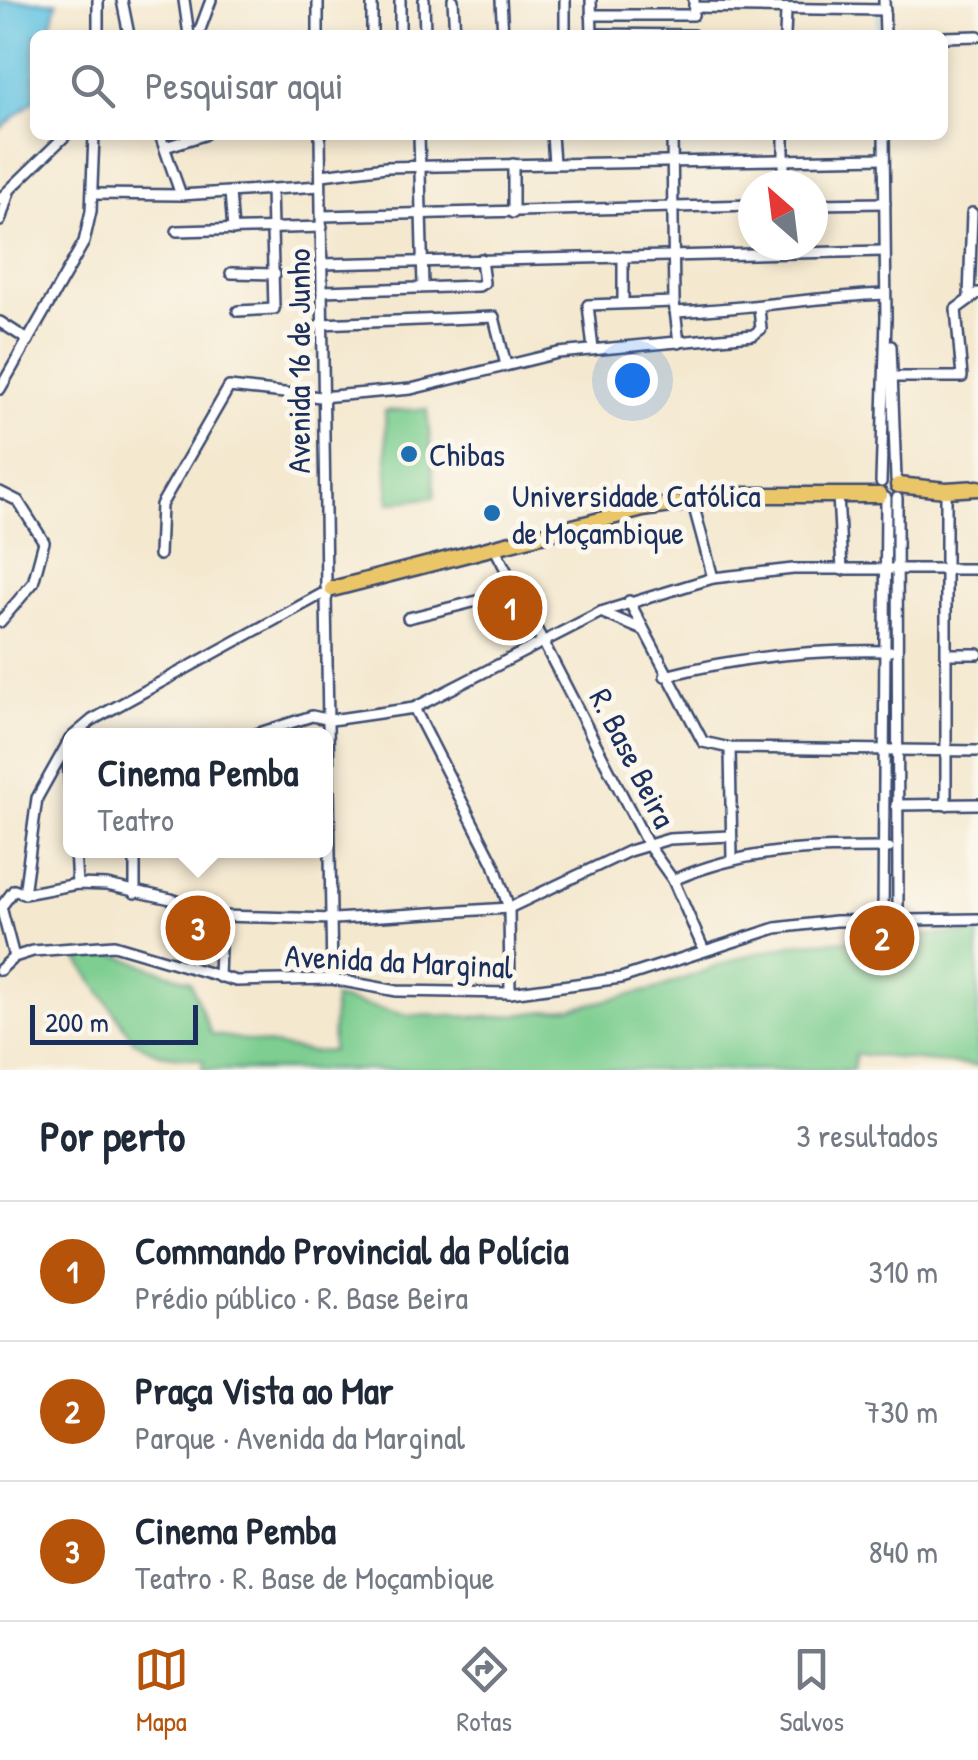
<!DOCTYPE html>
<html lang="pt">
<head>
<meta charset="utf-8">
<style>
	body { margin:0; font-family:"Patrick Hand",sans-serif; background:#f2f2f3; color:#1f2937 }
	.compass { position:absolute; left:738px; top:170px; width:90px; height:90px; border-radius:50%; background:#fff; box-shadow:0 5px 15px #0003; rotate:332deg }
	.scale { position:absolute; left:30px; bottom:25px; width:168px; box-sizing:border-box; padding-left:10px; border:5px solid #1b2f5e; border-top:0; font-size:28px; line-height:35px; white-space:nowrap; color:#1b2f5e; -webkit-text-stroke:8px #fbf7ec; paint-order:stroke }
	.you { position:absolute; left:632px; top:380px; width:35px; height:35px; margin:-25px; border:8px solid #fff; border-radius:50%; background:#1a73e8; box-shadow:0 0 0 15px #1a73e833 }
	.badge { display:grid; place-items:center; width:65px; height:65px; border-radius:50%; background:#b45309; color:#fff; font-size:32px; font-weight:700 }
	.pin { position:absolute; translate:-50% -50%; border:5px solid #fff; box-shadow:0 2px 10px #0006 }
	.popup { position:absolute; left:63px; top:728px; width:270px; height:130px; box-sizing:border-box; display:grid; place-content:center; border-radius:15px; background:#fff; filter:drop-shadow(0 2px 8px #0005); font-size:32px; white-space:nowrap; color:#747a83 }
	.popup b { font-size:38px; color:#1f2937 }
	.popup::after { content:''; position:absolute; left:50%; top:100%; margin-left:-20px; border:20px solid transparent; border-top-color:#fff }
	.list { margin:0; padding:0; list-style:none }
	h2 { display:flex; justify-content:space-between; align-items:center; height:130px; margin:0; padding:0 40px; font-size:42px }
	h2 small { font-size:32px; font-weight:400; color:#747a83 }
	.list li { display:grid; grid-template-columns:65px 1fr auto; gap:30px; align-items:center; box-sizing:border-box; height:140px; padding:0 40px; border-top:2px solid #e0e1e3 }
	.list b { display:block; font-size:38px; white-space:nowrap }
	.list p { margin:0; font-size:32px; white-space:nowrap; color:#747a83 }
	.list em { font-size:32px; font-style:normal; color:#747a83 }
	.icon { flex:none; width:55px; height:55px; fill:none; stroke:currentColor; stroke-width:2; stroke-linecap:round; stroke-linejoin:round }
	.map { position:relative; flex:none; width:978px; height:1070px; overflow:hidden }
	.search { position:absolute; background:#fff; box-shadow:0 5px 15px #0003; left:30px; right:30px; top:30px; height:110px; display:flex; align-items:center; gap:25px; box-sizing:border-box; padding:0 35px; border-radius:15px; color:#747a83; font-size:38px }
	.sheet { height:550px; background:#fff }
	nav { display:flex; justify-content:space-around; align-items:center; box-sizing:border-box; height:140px; border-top:2px solid #e0e1e3; background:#fff; font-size:28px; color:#747a83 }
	nav a { display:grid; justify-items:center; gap:5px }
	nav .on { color:#b45309 }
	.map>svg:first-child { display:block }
	.green { fill:#7dce90; stroke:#4c7e77; stroke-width:2.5 }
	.water { fill:#64c4e2; stroke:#407aa0; stroke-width:2.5 }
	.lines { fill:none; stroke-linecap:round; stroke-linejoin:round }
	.stream { stroke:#64c4e2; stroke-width:2.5 }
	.minor-casing { stroke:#3c4b6f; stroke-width:14 }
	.highway-casing { stroke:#3c4b6f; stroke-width:19 }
	.minor { stroke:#fff; stroke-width:9 }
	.highway { stroke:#ebc669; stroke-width:14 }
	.poi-dot { fill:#1f6fb2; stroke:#fbf7ec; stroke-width:4 }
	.labels { text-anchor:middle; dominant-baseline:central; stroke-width:10; stroke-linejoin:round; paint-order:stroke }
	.street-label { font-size:32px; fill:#1b2f5e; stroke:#fbf7ec }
	.poi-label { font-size:32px; fill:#1b2f5e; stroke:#fbf7ec; text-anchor:start }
</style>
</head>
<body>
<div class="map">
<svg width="978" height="1070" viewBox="0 0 978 1070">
	<rect width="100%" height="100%" fill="#fbf7ec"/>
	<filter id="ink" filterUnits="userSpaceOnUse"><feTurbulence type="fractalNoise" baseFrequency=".01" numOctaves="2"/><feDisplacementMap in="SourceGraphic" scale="20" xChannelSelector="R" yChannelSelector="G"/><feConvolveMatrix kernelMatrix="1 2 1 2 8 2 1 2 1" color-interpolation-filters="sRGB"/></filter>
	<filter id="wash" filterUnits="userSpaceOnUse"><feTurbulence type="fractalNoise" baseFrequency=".0048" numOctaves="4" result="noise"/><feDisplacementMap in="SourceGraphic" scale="40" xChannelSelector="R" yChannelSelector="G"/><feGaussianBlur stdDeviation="2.25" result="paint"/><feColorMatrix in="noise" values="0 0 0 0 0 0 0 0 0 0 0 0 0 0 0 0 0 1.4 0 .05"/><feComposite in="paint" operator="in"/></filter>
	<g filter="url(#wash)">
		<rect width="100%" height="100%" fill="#f4e8cf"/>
		<!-- green -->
		<g class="green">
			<polygon points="427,409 435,497 389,503 385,411"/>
			<polygon points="978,933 978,1066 856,1054 853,1070 202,1070 203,1060 159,1054 134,1041 75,955 113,954 190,981 211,1034 312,1052 332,1051 334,998 407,1015 498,1017 573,1008 656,989 742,957 800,943 871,939 878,953 895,953 904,936"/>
		</g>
		<!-- water -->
		<polygon class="water" points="0,0 57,2 49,35 35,35 35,100 0,129"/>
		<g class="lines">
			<!-- stream -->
			<g class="stream">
				<polyline points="879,35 879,0"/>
				<polyline points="878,153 879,135"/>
				<polyline points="879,163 879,199"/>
				<polyline points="878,246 879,209"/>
				<polyline points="878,254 880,291"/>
				<polyline points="880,375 880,299"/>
			</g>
		</g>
	</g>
	<g filter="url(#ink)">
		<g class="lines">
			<defs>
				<g id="minor">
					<polyline points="98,0 98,35"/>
					<polyline points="122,0 129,35"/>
					<polyline points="184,0 189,35"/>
					<polyline points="318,0 318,35"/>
					<polyline points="372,0 372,35"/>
					<polyline points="400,0 400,35"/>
					<polyline points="424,0 425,35"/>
					<polyline points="453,0 455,35"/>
					<polyline points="501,0 503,35"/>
					<polyline points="565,0 565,35"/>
					<polyline points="591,0 592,35"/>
					<polyline points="694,0 694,7 885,10"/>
					<polyline points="884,0 885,35"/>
					<polyline points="591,15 693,15 694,7"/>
					<polyline points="592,34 693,35"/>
					<polyline points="198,35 211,0"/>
					<polyline points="785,35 786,12"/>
					<polyline points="943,37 978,36"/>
					<polyline points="160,135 181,195 320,186"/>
					<polyline points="320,135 326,587"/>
					<polyline points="419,135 423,286"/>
					<polyline points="552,135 554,163"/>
					<polyline points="672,135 674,302 679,343"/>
					<polyline points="165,147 204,135"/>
					<polyline points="322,175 386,167 884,158"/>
					<polyline points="784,185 784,135"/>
					<polyline points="230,192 233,230"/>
					<polyline points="93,194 181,195"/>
					<polyline points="0,199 66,135"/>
					<polyline points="813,204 885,203"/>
					<polyline points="513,213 513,164"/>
					<polyline points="322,216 753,205"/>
					<polyline points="0,221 9,192"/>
					<polyline points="177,231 322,227"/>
					<polyline points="623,257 623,303"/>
					<polyline points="321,264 884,251"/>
					<polyline points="231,273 275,274"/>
					<polyline points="322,291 479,286 484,283 481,259"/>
					<polyline points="969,297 972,213"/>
					<polyline points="238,311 274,309 271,189"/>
					<path d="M 675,312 C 747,309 814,297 885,294"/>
					<polyline points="0,322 28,340"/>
					<polyline points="320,324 494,317 506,365"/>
					<polyline points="891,346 896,479"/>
					<polyline points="593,349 588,305 674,302"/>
					<polyline points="892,377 962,377 956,309 978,293"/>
					<polyline points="0,389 84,242 91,211 94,135"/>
					<polyline points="881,482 886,318 884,135"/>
					<polyline points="946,490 946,805"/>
					<polyline points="0,492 18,501 44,542 33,583 0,622"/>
					<polyline points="838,495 842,570"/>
					<polyline points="897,498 898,920"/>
					<polyline points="692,500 713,578"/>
					<polyline points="493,545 648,845 673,880 703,948"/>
					<polyline points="159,555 161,505 229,387 321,397 411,389 558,353 753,335 761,329 759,308"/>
					<polyline points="326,597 332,979"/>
					<polyline points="629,601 703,742 730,748 978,751"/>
					<polyline points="601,612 643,630"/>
					<polyline points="408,618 518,591"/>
					<polyline points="947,654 978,654"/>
					<path d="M 665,676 C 741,656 812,649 890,651"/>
					<polyline points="414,708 494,864 509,908 510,993"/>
					<polyline points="73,736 92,720 322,594 327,597"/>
					<polyline points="250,736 312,716 331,720 414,708 601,612 713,578 793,569 978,569"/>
					<polyline points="67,744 70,790"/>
					<polyline points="730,748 732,858"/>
					<polyline points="896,805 978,804"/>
					<polyline points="75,850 77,884"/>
					<polyline points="135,850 135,893"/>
					<path d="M 673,880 C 748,848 808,848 889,848"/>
					<polyline points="24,894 37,798 70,739"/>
					<polyline points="883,921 886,498"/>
					<polyline points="14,957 1,907 14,890 24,894 77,884 107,885 171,899 221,916 334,919 509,908 629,851 669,839 730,836"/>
					<polyline points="0,970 14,957 33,951 114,945 236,981 332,979 397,991 510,993 621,978 776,928 835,921 978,919"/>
					<polyline points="219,977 221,916"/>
				</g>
				<g id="highway">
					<polyline points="898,485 946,490 978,488"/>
					<polyline points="332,589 643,509 741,495 880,495"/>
				</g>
			</defs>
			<!-- minor casing -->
			<use href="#minor" class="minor-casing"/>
			<!-- highway casing -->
			<use href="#highway" class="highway-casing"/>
			<!-- minor -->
			<use href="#minor" class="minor"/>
			<!-- highway -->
			<use href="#highway" class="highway"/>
		</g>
	</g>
	<!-- markers -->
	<g class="poi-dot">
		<circle cx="409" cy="454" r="10"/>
		<circle cx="492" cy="513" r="10"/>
	</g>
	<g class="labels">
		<!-- street labels -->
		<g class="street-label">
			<text transform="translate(298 361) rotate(-90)">Avenida 16 de Junho</text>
			<text transform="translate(633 758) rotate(63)">R. Base Beira</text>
			<text transform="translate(399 961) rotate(3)">Avenida da Marginal</text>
		</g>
		<!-- poi labels -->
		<g class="poi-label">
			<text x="429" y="454">Chibas</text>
			<text x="512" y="495">Universidade Católica<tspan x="512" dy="37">de Moçambique</tspan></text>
		</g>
	</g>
</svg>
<svg class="compass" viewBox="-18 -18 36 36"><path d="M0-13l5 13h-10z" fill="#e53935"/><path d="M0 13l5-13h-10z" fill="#747a83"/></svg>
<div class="scale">200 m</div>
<div class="you"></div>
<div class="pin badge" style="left:510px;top:608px">1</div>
<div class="pin badge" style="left:882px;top:938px">2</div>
<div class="pin badge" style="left:198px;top:928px">3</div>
<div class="popup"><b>Cinema Pemba</b>Teatro</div>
<div class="search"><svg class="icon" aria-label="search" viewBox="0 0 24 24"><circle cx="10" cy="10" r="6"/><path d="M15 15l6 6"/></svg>Pesquisar aqui</div>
</div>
<section class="sheet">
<h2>Por perto<small>3 resultados</small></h2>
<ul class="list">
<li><span class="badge">1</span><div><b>Commando Provincial da Polícia</b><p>Prédio público · R. Base Beira</p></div><em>310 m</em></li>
<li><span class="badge">2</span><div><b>Praça Vista ao Mar</b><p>Parque · Avenida da Marginal</p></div><em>730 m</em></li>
<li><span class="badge">3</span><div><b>Cinema Pemba</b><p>Teatro · R. Base de Moçambique</p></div><em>840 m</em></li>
</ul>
</section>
<nav>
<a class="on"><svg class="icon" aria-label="map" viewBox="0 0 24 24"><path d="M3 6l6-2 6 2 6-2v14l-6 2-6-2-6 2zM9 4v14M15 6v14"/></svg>Mapa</a>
<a><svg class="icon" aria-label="directions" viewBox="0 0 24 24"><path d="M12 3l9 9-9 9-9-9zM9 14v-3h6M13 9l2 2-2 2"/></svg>Rotas</a>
<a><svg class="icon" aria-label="saved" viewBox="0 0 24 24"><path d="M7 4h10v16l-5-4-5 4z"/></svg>Salvos</a>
</nav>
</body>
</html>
